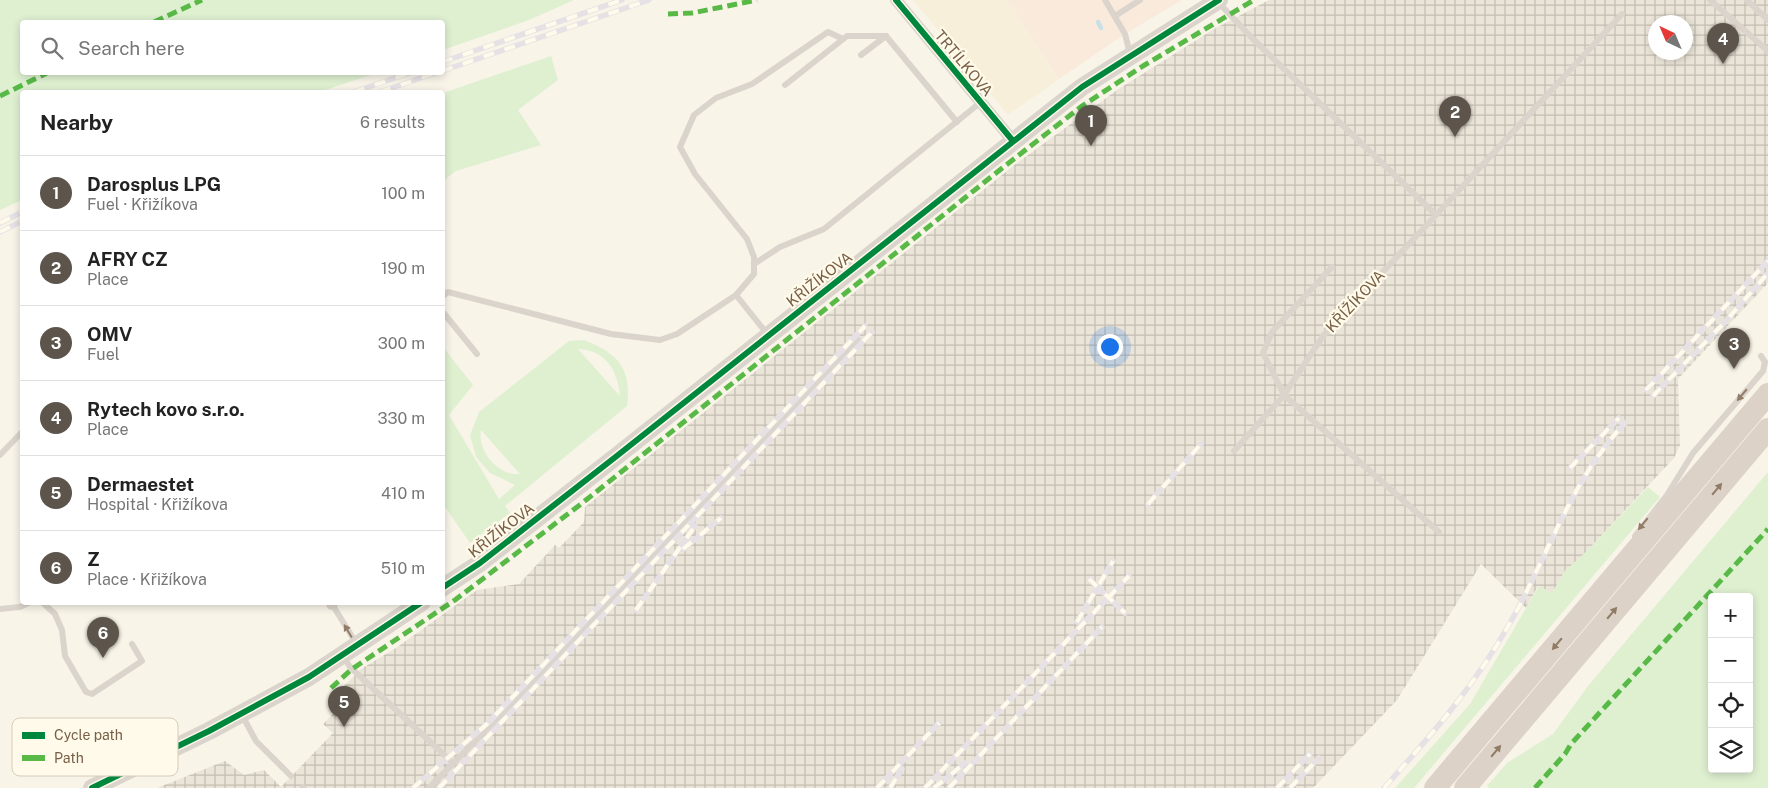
<!DOCTYPE html>
<html lang="en">
<head>
<meta charset="utf-8">
<style>
	body { margin:0; font-family:"Public Sans",sans-serif; background:#f2f2f2; color:#222 }
	.controls { position:absolute; right:15px; bottom:15px; display:grid; overflow:hidden; border-radius:5px; box-shadow:0 2px 8px #0003 }
	.controls button { width:45px; height:45px; display:grid; place-items:center; padding:0; border:0; border-bottom:1px solid #e0e0e0; background:#fff; color:#222; font:25px sans-serif }
	.compass { position:absolute; left:1648px; top:15px; width:45px; height:45px; border-radius:50%; background:#fff; box-shadow:0 2px 8px #0003; rotate:316deg }
	.you { position:absolute; left:1109px; top:346px; width:18px; height:18px; margin:-12px; border:4px solid #fff; border-radius:50%; background:#1a73e8; box-shadow:0 0 0 8px #1a73e833 }
	.badge { display:grid; place-items:center; width:32px; height:32px; border-radius:50%; background:#5d554c; color:#fff; font-size:16px; font-weight:700 }
	.pin { position:absolute; translate:-50% -41px; filter:drop-shadow(0 1px 2px #0008) }
	.pin::after { content:''; position:absolute; top:26px; width:18px; height:15px; background:inherit; clip-path:polygon(0 0,100% 0,50% 100%) }
	.list { margin:0; padding:0; list-style:none }
	h2 { display:flex; justify-content:space-between; align-items:center; height:65px; margin:0; padding:0 20px; font-size:21px }
	h2 small { font-size:16px; font-weight:400; color:#767676 }
	.list li { display:grid; grid-template-columns:32px 1fr auto; gap:15px; align-items:center; box-sizing:border-box; height:75px; padding:0 20px; border-top:1px solid #e0e0e0 }
	.list b { display:block; font-size:19px; white-space:nowrap }
	.list p { margin:0; font-size:16px; white-space:nowrap; color:#767676 }
	.list em { font-size:16px; font-style:normal; color:#767676 }
	.icon { flex:none; width:28px; height:28px; fill:none; stroke:currentColor; stroke-width:2; stroke-linecap:round; stroke-linejoin:round }
	.map { position:relative; flex:none; width:1768px; height:788px; overflow:hidden }
	.search { position:absolute; background:#fff; box-shadow:0 2px 8px #0003; left:20px; top:20px; width:425px; height:55px; display:flex; align-items:center; gap:12px; box-sizing:border-box; padding:0 18px; border-radius:5px; color:#767676; font-size:19px }
	.panel { position:absolute; background:#fff; box-shadow:0 2px 8px #0003; left:20px; top:90px; width:425px; height:515px; border-radius:5px }
	.map>svg:first-child { display:block }
	.residential { fill:#f7efda }
	.commercial { fill:#f9eadb }
	.industrial { fill:url(#industrial-grid); fill-rule:evenodd }
	.green { fill:#dff0d1; fill-rule:evenodd }
	.lines { fill:none; stroke-linecap:round; stroke-linejoin:round }
	.stream { stroke:#c8e1e9; stroke-width:4.5 }
	.lane { stroke:#dbd4cc; stroke-width:6 }
	.street { stroke:#dbd4cc; stroke-width:12 }
	.secondary { stroke:#dbd4cc; stroke-width:18 }
	.highway { stroke:#ddd2c8; stroke-width:22 }
	.rail-casing { stroke:#e5e1e5; stroke-width:5.5 }
	.rail { stroke:#fffaea; stroke-width:4; stroke-dasharray:11; stroke-linecap:butt }
	.quiet { stroke:#58b947; stroke-width:5; stroke-dasharray:10 5; stroke-linecap:butt }
	.cycleway-casing { stroke:#fffaea; stroke-width:9 }
	.cycleway { stroke:#00873e; stroke-width:6 }
	.oneway { fill:#917d68 }
	.oneway2 { fill:#917c66 }
	.labels { text-anchor:middle; dominant-baseline:central; stroke-width:4.5; stroke-linejoin:round; paint-order:stroke }
	.street-label { font-size:15px; fill:#786046; stroke:#fffaea }
	.key { fill:#fffaea; stroke:#d6ccb9; stroke-width:1 }
	.key-label { font-size:14px; fill:#786046 }
</style>
</head>
<body>
<div class="map">
<svg width="1768" height="788" viewBox="0 0 1768 788">
	<defs>
		<pattern id="industrial-grid" width="8" height="8" patternUnits="userSpaceOnUse" patternTransform="scale(1.25)"><rect width="8" height="8" fill="#ebe5d9"/><path d="M0 4h8M4 0v8" fill="none" stroke="#c3bdb2"/></pattern>
	</defs>
	<rect width="100%" height="100%" fill="#f8f4e8"/>
	<!-- residential -->
	<polygon class="residential" points="913,0 1008,0 1059,79 1008,115"/>
	<!-- commercial -->
	<polygon class="commercial" points="1008,0 1182,0 1125,34 1059,79"/>
	<!-- industrial -->
	<path class="industrial" d="M 1269,0 L 1768,0 L 1768,283 L 1678,379 L 1680,445 L 1674,458 L 1585,553 L 1565,571 L 1552,593 L 1538,586 L 1526,608 L 1481,564 L 1397,700 L 1313,788 L 157,788 L 225,761 L 244,775 L 264,770 L 281,787 L 333,733 L 323,724 L 339,708 L 335,699 L 337,693 L 361,669 L 396,648 L 477,590 L 519,584 L 555,545 L 559,548 L 584,522 L 585,507 L 1017,163 L 1117,90 L 1214,29 ZM 1656,22 L 1686,22 L 1686,52 L 1656,52 Z"/>
	<!-- green -->
	<g class="green">
		<polygon points="0,0 574,0 529,20 443,50 442,22 22,22 22,72 377,73 319,92 22,92 22,200 0,210"/>
		<polygon points="551,56 558,80 518,110 541,145 456,171 443,181 443,93"/>
		<path d="M 584,340 C 618,353 632,369 627,406 L 505,506 L 510,513 L 470,543 L 443,504 L 443,347 L 473,385 L 449,415 L 499,499 L 515,485 L 490,473 L 476,457 L 470,435 L 479,412 L 569,341 ZM 578,349 C 605,350 618,370 620,396 ZM 481,430 L 520,474 C 497,476 477,450 481,430 Z"/>
		<path d="M 1768,472 L 1768,788 L 1490,788 L 1487,786 L 1507,763 L 1553,734 L 1588,686 ZM 1712,597 L 1749,597 L 1749,769 L 1712,769 Z"/>
		<polygon points="1648,487 1660,497 1414,788 1395,788 1470,704 1539,586 1552,593 1565,571 1585,553"/>
	</g>
	<g class="lines">
		<!-- stream -->
		<polyline class="stream" points="1098,22 1101,28"/>
		<!-- lane -->
		<g class="lane">
			<polyline points="1105,0 1125,34 1130,54"/>
			<polyline points="1710,0 1768,51"/>
			<polyline points="1747,0 1768,20"/>
			<polyline points="1218,2 1253,39 1436,215 1622,14"/>
			<polyline points="1115,16 1140,0"/>
			<polyline points="861,55 886,36 957,122"/>
			<polyline points="785,85 847,36 886,36"/>
			<polyline points="754,264 780,247 824,229 981,102"/>
			<polyline points="1332,267 1272,332 1263,353 1284,395 1439,532"/>
			<polyline points="736,295 768,335"/>
			<polyline points="442,297 448,292 611,334 660,340 677,334 736,295 754,274 754,257 747,239 695,174 680,147 694,115 716,98 752,84 828,32 843,39"/>
			<polyline points="442,311 477,354"/>
			<polyline points="1234,451 1284,395 1323,336 1436,215"/>
			<polyline points="0,455 22,432"/>
			<polyline points="1635,536 1667,495 1693,453 1763,371 1765,362 1761,356"/>
			<polyline points="42,602 55,614 62,630 65,656 86,692 92,694 142,661 132,644"/>
			<polyline points="332,604 356,643"/>
			<polyline points="0,609 20,607 30,602"/>
			<polyline points="343,656 350,667 453,763"/>
			<polyline points="242,715 256,741 291,776"/>
			<polyline points="435,781 444,788"/>
			<polyline points="303,787 304,788"/>
			<polyline points="429,788 553,662 858,340"/>
		</g>
		<!-- street -->
		<g class="street">
			<polyline points="896,0 1013,141"/>
			<polyline points="332,602 332,604"/>
		</g>
		<!-- secondary -->
		<g class="secondary">
			<polyline points="442,588 480,563 618,455 1082,87 1219,0"/>
			<polyline points="92,788 209,731 309,677 422,602"/>
		</g>
		<!-- highway -->
		<g class="highway">
			<polyline points="1435,788 1768,394"/>
			<polyline points="1465,788 1768,429"/>
		</g>
		<defs>
			<g id="rail">
				<polyline points="442,62 622,0"/>
				<polyline points="442,71 649,0"/>
				<polyline points="354,92 412,72"/>
				<polyline points="380,92 438,72"/>
				<polyline points="0,223 22,212"/>
				<polyline points="0,232 22,221"/>
				<polyline points="1646,390 1768,261"/>
				<polyline points="1653,396 1724,323 1768,273"/>
				<polyline points="1570,468 1619,418"/>
				<polyline points="1148,504 1201,444"/>
				<polyline points="683,549 721,518"/>
				<polyline points="1089,579 1125,613"/>
				<polyline points="636,610 695,526"/>
				<polyline points="1077,622 1113,561"/>
				<polyline points="413,788 488,723 865,326"/>
				<polyline points="439,788 872,332"/>
				<polyline points="877,788 939,723"/>
				<polyline points="890,788 902,769"/>
				<polyline points="925,788 1129,576"/>
				<polyline points="934,788 965,763"/>
				<polyline points="949,788 1102,627"/>
				<polyline points="1277,788 1310,754"/>
				<polyline points="1290,788 1319,758"/>
				<path d="M 1384,788 C 1432,734 1474,687 1510,623 C 1548,556 1571,480 1625,423"/>
			</g>
		</defs>
		<!-- rail casing -->
		<use href="#rail" class="rail-casing"/>
		<!-- rail -->
		<use href="#rail" class="rail"/>
		<!-- quiet -->
		<g class="quiet">
			<polyline points="668,14 692,13 757,0"/>
			<polyline points="154,22 202,0"/>
			<polyline points="0,96 49,72"/>
			<polyline points="332,602 332,604"/>
			<polyline points="331,688 352,669 455,600 581,504 1001,169 1082,106 1143,66 1254,0"/>
			<polyline points="1535,788 1565,754 1571,744 1768,529"/>
		</g>
		<defs>
			<g id="cycleway">
				<polyline points="896,0 1013,141"/>
				<polyline points="442,588 480,563 618,455 1082,87 1219,0"/>
				<polyline points="92,788 209,731 309,677 422,602"/>
			</g>
		</defs>
		<!-- cycleway casing -->
		<use href="#cycleway" class="cycleway-casing"/>
		<!-- cycleway -->
		<use href="#cycleway" class="cycleway"/>
	</g>
	<!-- one-way arrows -->
	<defs><path id="oneway-solid" d="M-6-.8H1V-3.2L6.5 0L1 3.2V.8H-6Z" transform="scale(1.25)"/></defs>
	<g class="oneway">
		<use href="#oneway-solid" transform="translate(1742 395) rotate(130)"/>
		<use href="#oneway-solid" transform="translate(1643 524) rotate(129)"/>
		<use href="#oneway-solid" transform="translate(348 631) rotate(-121)"/>
	</g>
	<g class="oneway2">
		<use href="#oneway-solid" transform="translate(1717 489) rotate(-50)"/>
		<use href="#oneway-solid" transform="translate(1612 613) rotate(-50)"/>
		<use href="#oneway-solid" transform="translate(1557 644) rotate(130)"/>
		<use href="#oneway-solid" transform="translate(1496 751) rotate(-50)"/>
	</g>
	<g class="labels">
		<!-- street labels -->
		<g class="street-label">
			<text transform="translate(964 63) rotate(50)">TRTÍLKOVA</text>
			<text transform="translate(819 279) rotate(-38)">KŘIŽÍKOVA</text>
			<text transform="translate(1355 301) rotate(-47)">KŘÍŽÍKOVA</text>
			<text transform="translate(501 530) rotate(-38)">KŘIŽÍKOVA</text>
		</g>
	</g>
	<!-- legend -->
	<rect x="12" y="718" width="166" height="58" rx="8" class="key"/>
	<rect x="22" y="732" width="23" height="7" fill="#00873e"/>
	<rect x="22" y="755" width="23" height="6" fill="#58b947"/>
	<g class="key-label">
		<text x="54" y="740">Cycle path</text>
		<text x="54" y="763">Path</text>
	</g>
</svg>
<div class="controls">
<button>+</button>
<button>−</button>
<button><svg class="icon" aria-label="locate" viewBox="0 0 24 24"><circle cx="12" cy="12" r="6"/><path d="M12 2v4M12 18v4M2 12h4M18 12h4"/></svg></button>
<button><svg class="icon" aria-label="layers" viewBox="0 0 24 24"><path d="M12 4l9 5-9 5-9-5zM3 14l9 5 9-5"/></svg></button>
</div>
<svg class="compass" viewBox="-18 -18 36 36"><path d="M0-13l5 13h-10z" fill="#e53935"/><path d="M0 13l5-13h-10z" fill="#767676"/></svg>
<div class="you"></div>
<div class="pin badge" style="left:1091px;top:146px">1</div>
<div class="pin badge" style="left:1455px;top:137px">2</div>
<div class="pin badge" style="left:1734px;top:369px">3</div>
<div class="pin badge" style="left:1723px;top:64px">4</div>
<div class="pin badge" style="left:344px;top:727px">5</div>
<div class="pin badge" style="left:103px;top:658px">6</div>
<div class="search"><svg class="icon" aria-label="search" viewBox="0 0 24 24"><circle cx="10" cy="10" r="6"/><path d="M15 15l6 6"/></svg>Search here</div>
<section class="panel">
<h2>Nearby<small>6 results</small></h2>
<ul class="list">
<li><span class="badge">1</span><div><b>Darosplus LPG</b><p>Fuel · Křižíkova</p></div><em>100 m</em></li>
<li><span class="badge">2</span><div><b>AFRY CZ</b><p>Place</p></div><em>190 m</em></li>
<li><span class="badge">3</span><div><b>OMV</b><p>Fuel</p></div><em>300 m</em></li>
<li><span class="badge">4</span><div><b>Rytech kovo s.r.o.</b><p>Place</p></div><em>330 m</em></li>
<li><span class="badge">5</span><div><b>Dermaestet</b><p>Hospital · Křižíkova</p></div><em>410 m</em></li>
<li><span class="badge">6</span><div><b>Z</b><p>Place · Křižíkova</p></div><em>510 m</em></li>
</ul>
</section>
</div>
</body>
</html>
